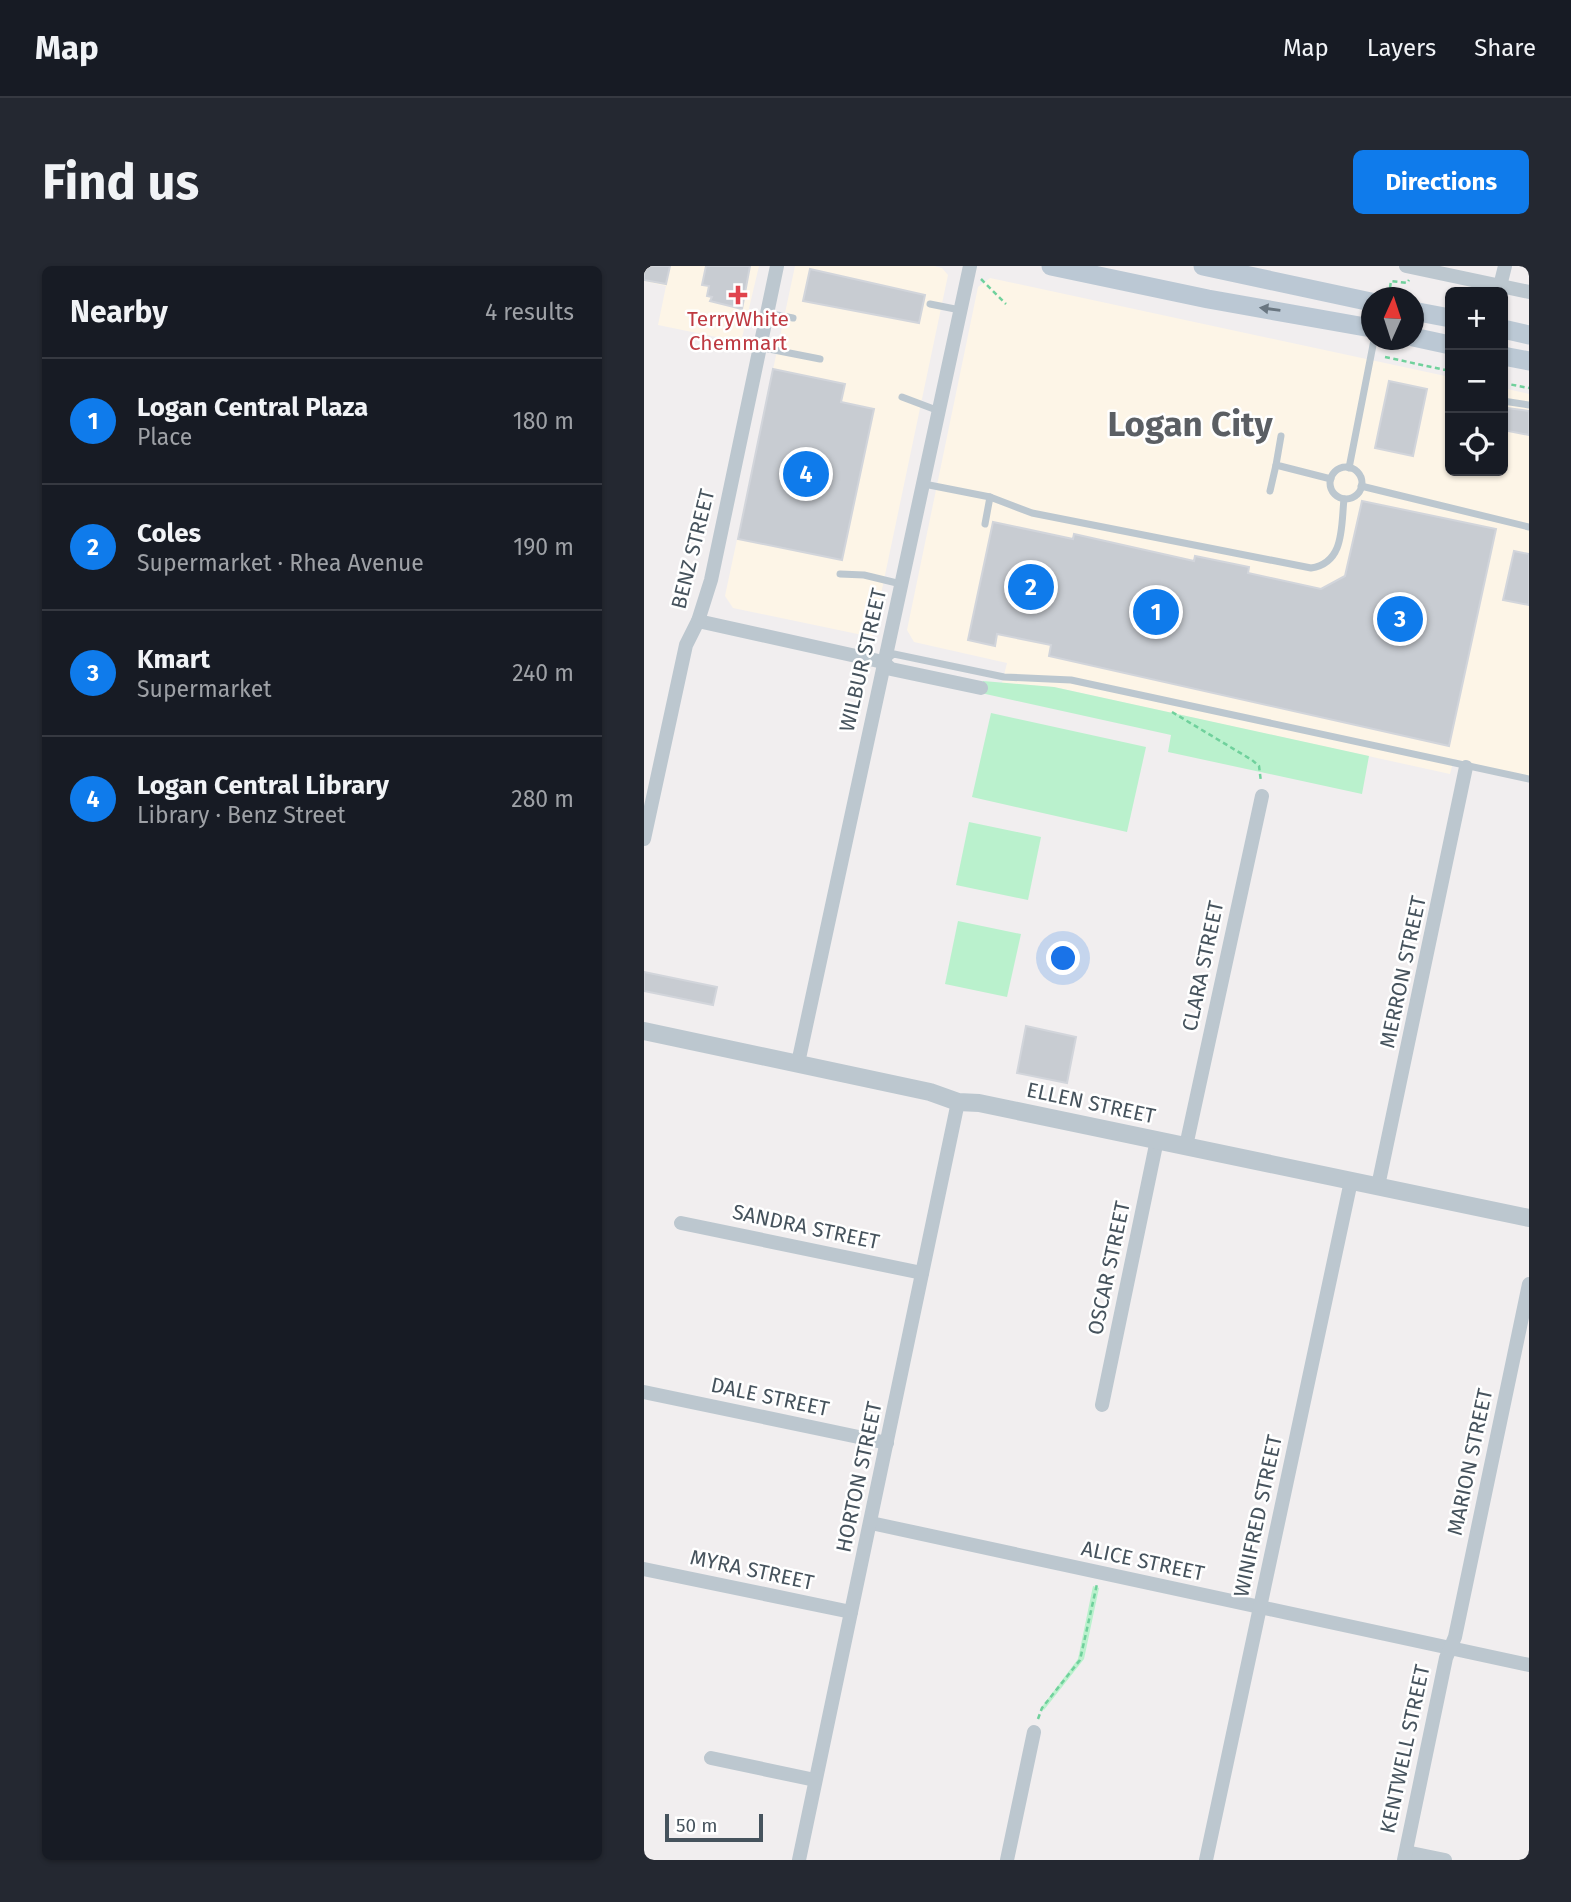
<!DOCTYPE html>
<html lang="en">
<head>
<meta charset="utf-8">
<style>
	body { margin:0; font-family:"Fira Sans",sans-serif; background:#242831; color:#f1f3f6 }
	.controls { position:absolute; right:21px; top:21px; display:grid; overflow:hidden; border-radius:10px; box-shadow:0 2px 5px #0004 }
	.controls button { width:63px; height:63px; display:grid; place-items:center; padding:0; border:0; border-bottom:2px solid #363941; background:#171b24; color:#f1f3f6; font:35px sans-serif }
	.compass { position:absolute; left:717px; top:21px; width:63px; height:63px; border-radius:50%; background:#171b24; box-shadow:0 2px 5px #0004; rotate:3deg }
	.scale { position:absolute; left:21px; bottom:18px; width:98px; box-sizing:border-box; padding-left:7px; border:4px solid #46535d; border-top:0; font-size:19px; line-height:24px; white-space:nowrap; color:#46535d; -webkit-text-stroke:5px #fff; paint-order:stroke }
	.you { position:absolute; left:420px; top:693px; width:24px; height:24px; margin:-18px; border:5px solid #fff; border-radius:50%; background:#1a73e8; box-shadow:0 0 0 10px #1a73e833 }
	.badge { display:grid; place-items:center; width:46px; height:46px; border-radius:50%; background:#0f7beb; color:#fff; font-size:23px; font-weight:700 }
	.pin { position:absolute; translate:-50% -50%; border:4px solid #fff; box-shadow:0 2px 7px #0006 }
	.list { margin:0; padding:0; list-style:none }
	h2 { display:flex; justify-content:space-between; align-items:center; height:91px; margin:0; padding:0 28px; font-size:30px }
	h2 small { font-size:23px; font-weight:400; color:#9ea1a6 }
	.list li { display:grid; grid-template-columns:46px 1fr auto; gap:21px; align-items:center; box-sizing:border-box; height:126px; padding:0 28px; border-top:2px solid #363941 }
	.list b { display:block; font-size:26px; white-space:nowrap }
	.list p { margin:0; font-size:23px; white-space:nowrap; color:#9ea1a6 }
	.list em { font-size:23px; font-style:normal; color:#9ea1a6 }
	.icon { flex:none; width:38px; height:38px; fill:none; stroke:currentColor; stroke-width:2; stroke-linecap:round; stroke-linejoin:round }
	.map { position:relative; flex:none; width:885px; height:1594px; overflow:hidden; border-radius:10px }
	header { display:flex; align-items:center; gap:42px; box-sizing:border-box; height:98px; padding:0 35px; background:#171b24; border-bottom:2px solid #363941 }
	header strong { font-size:33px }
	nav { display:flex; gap:38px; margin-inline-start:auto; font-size:24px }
	.intro { display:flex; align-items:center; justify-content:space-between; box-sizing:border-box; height:168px; padding:0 42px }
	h1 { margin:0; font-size:49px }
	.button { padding:18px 32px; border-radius:10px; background:#0f7beb; color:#fff; font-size:24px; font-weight:700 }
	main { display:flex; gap:42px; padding:0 42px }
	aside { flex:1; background:#171b24; border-radius:10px; box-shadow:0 2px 5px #0004 }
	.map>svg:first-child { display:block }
	.commercial { fill:#fdf5e7 }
	.green { fill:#baf1cd }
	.building { fill:#c8ccd2; stroke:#d2d5db; stroke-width:2 }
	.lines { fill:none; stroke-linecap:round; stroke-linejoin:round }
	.path { stroke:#70d19c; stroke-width:2.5; stroke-dasharray:5 3.5; stroke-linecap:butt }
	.service { stroke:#bcc7cf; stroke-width:7 }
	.minor { stroke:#bcc7cf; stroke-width:14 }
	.tertiary { stroke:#bcc7cf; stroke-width:18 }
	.secondary { stroke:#bbc8d4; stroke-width:19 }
	.oneway { fill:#697681 }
	.health-dot { fill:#e0444e; stroke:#fff; stroke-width:2.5 }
	.labels { text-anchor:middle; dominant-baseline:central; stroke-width:5; stroke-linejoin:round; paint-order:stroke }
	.health-label { font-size:21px; fill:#be3a42; stroke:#fff }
	.street-label { font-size:21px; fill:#46535d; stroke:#fff }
	.town-label { font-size:35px; font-weight:bold; fill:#5b5f64; stroke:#fff }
</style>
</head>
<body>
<header>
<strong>Map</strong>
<nav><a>Map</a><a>Layers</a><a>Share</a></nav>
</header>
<div class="intro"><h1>Find us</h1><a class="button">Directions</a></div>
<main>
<aside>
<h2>Nearby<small>4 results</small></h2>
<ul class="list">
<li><span class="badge">1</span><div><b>Logan Central Plaza</b><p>Place</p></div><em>180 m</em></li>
<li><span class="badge">2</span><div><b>Coles</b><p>Supermarket · Rhea Avenue</p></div><em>190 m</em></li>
<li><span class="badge">3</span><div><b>Kmart</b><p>Supermarket</p></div><em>240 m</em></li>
<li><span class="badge">4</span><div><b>Logan Central Library</b><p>Library · Benz Street</p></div><em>280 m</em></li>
</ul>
</aside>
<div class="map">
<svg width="885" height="1594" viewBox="0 0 885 1594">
	<rect width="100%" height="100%" fill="#f1eeef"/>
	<!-- commercial -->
	<g class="commercial">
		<polygon points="0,0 115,0 97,76 14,59 22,20 0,15"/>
		<polygon points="151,0 290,0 298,2 304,9 228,371 89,342 81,330"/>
		<polygon points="346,12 806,111 806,205 859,205 859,122 885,128 885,511 810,493 806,508 410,421 358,417 363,397 270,376 263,364 334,21"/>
	</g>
	<!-- green -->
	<g class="green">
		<polygon points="339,415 410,421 725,490 718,528 524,486 527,469 337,427"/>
		<polygon points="347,447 502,481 483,566 328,531"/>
		<polygon points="325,556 397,571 384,634 312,619"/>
		<polygon points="314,655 377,668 363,731 301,718"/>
		<polygon points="449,1320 455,1322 440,1393 400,1444 397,1442 434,1393"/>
	</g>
	<!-- building -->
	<g class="building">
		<polygon points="0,0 26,0 22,18 0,14"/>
		<polygon points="62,0 106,0 98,43 66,35 68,31 63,30 65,20 58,19"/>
		<polygon points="166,3 281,29 275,57 159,35"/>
		<polygon points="129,103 201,118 197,136 230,143 198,294 94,273"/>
		<polygon points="745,115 783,123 769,190 731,182"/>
		<polygon points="863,142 885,145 885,169 859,164"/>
		<polygon points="718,235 852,263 805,480 405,390 407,379 353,368 351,380 324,374 349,256 429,273 430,268 550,295 551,290 605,301 604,307 677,323 701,310"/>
		<polygon points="870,285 885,288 885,339 859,334"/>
		<polygon points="0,706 73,721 69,739 0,725"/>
		<polygon points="382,760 432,771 423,817 373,807"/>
	</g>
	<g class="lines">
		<!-- path -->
		<g class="path">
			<polyline points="337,13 362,38"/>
			<polyline points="746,22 747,15 763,17 765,14"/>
			<polyline points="741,91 806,105"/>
			<polyline points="859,117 885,122"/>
			<polyline points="528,446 608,494 615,500 617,516"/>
			<polyline points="394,1453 398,1442 436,1394 453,1318"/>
		</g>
		<!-- service -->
		<g class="service">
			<polyline points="286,38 316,44"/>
			<polyline points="122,47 149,52"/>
			<polyline points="115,81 176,93"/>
			<polyline points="258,131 295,145"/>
			<polyline points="859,135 885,139"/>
			<polyline points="637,170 632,199 687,213"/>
			<circle cx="702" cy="217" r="16"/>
			<polyline points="705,202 730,74"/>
			<path d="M 280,218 L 346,231 L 388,247 L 667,302 C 701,297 697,260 700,233"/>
			<polyline points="717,220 885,261"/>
			<polyline points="626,225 632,199"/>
			<polyline points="341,258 346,231"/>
			<polyline points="196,308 220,309 257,318"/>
			<polyline points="242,393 250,388 360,411 427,414 885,513"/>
		</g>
		<!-- minor -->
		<g class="minor">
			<polyline points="762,0 885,26"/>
			<polyline points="856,20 861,0"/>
			<polyline points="54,355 239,396 247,403 337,422"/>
			<polyline points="0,573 42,379 54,355 67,314 133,0"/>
			<polyline points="154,797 326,0"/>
			<polyline points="542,880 618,530"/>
			<polyline points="734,920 822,501"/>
			<polyline points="37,957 278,1007"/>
			<polyline points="0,1126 243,1177"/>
			<polyline points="458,1139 513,874"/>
			<polyline points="227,1257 885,1399"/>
			<polyline points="0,1303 207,1346"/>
			<polyline points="67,1492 171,1514"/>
			<polyline points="762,1586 801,1594"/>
			<polyline points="155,1594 314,836"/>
			<polyline points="363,1594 390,1466"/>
			<polyline points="562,1594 707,915"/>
			<polyline points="760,1594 802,1392 811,1371 885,1018"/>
		</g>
		<!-- tertiary -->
		<polyline class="tertiary" points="0,765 286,826 314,836 335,837 885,952"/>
		<!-- secondary -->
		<g class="secondary">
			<polyline points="407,0 564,33 727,62"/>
			<polyline points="559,0 727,36"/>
			<polyline points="769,45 806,52"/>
			<polyline points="859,63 885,69"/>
			<polyline points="769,71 806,79"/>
			<polyline points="859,90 885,95"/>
		</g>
	</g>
	<!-- one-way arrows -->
	<defs><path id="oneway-solid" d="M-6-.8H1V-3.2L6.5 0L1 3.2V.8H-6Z" transform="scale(1.75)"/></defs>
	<use class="oneway" href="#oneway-solid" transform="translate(626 43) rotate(-172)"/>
	<!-- markers -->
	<path class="health-dot" d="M90.5 18.5h7v7h7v7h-7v7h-7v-7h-7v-7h7z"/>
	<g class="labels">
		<!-- health labels -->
		<g class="health-label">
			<text x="94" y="53">TerryWhite<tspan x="94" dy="24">Chemmart</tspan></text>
		</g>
		<!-- street labels -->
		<g class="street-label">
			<text transform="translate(49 283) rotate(-76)">BENZ STREET</text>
			<text transform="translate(219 394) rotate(-77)">WILBUR STREET</text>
			<text transform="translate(559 700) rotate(-78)">CLARA STREET</text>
			<text transform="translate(759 706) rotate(-78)">MERRON STREET</text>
			<text transform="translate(447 837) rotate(12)">ELLEN STREET</text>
			<text transform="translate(162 961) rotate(12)">SANDRA STREET</text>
			<text transform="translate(465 1002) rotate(-78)">OSCAR STREET</text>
			<text transform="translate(126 1131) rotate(12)">DALE STREET</text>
			<text transform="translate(826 1196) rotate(-78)">MARION STREET</text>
			<text transform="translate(215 1211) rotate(-78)">HORTON STREET</text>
			<text transform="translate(614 1250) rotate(-78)">WINIFRED STREET</text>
			<text transform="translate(499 1295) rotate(12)">ALICE STREET</text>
			<text transform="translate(108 1304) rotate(12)">MYRA STREET</text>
			<text transform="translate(761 1483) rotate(-78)">KENTWELL STREET</text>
		</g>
		<!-- town labels -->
		<g class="town-label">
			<text x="546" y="158">Logan City</text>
		</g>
	</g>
</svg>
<div class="controls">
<button>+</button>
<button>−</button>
<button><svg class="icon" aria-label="locate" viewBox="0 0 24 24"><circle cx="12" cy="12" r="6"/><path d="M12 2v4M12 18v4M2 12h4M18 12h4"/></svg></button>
</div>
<svg class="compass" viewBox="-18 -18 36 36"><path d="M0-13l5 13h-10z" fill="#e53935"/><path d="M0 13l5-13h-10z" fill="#9ea1a6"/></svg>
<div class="scale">50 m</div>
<div class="you"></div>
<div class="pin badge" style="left:512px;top:346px">1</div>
<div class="pin badge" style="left:387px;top:321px">2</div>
<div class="pin badge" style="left:756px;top:353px">3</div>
<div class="pin badge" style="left:162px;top:208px">4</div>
</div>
</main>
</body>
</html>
